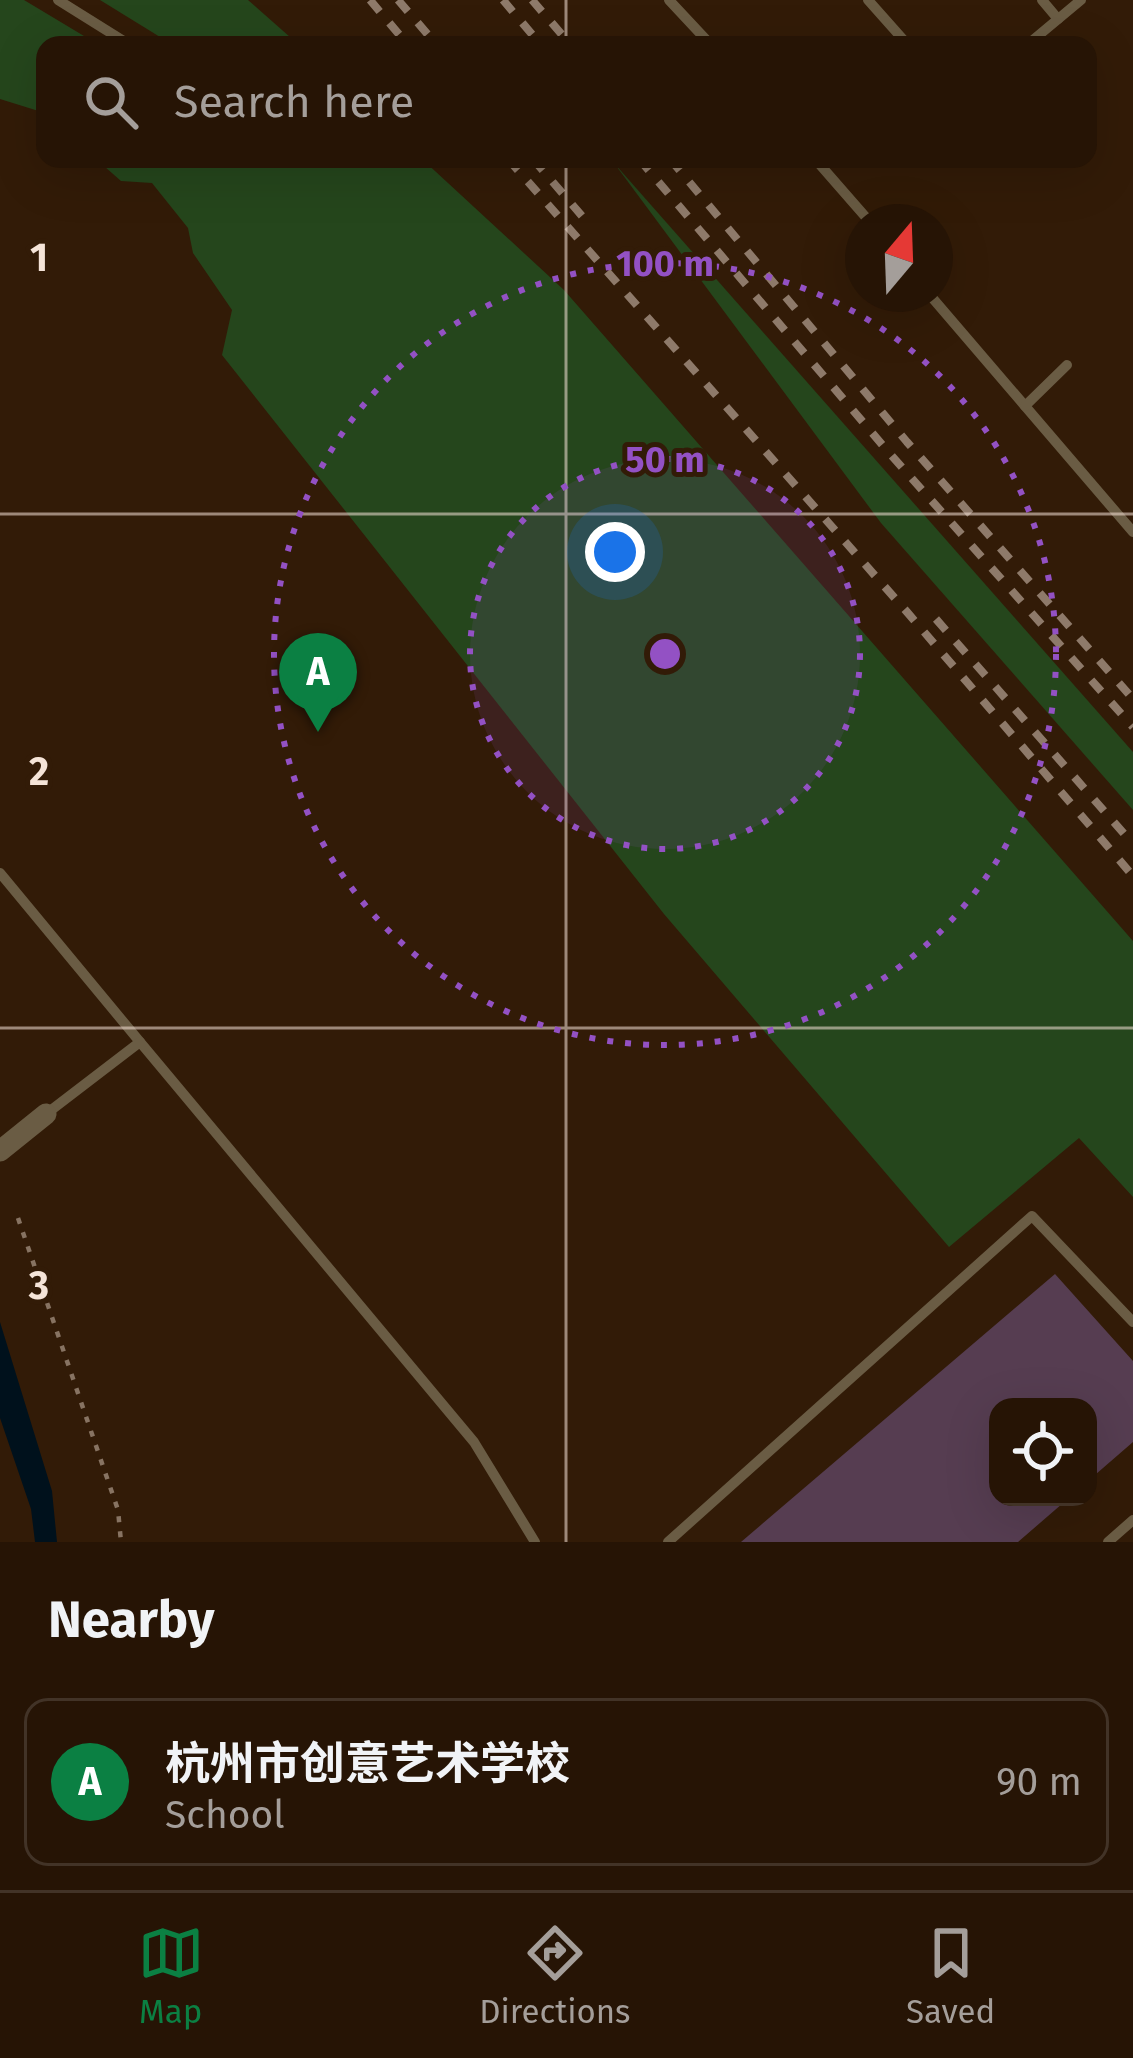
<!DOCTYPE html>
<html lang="en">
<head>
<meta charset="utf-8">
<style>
	body { margin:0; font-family:"Fira Sans","Noto Sans SC",sans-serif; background:#322113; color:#f1f3f6 }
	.controls { position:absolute; right:36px; bottom:36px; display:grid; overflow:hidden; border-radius:24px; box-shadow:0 12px 48px #0002 }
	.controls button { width:108px; height:108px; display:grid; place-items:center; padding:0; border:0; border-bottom:3px solid #423327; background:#261405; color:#f1f3f6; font:60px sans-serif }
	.compass { position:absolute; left:845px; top:204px; width:108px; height:108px; border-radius:50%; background:#261405; box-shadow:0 12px 48px #0002; rotate:19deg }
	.you { position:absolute; left:615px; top:552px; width:42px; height:42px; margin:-30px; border:9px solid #fff; border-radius:50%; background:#1a73e8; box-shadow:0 0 0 18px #1a73e833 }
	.badge { display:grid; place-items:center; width:78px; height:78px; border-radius:50%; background:#0b8043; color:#fff; font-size:39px; font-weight:700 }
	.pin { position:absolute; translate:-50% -99px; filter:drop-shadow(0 3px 6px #0008) }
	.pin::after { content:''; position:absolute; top:63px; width:42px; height:36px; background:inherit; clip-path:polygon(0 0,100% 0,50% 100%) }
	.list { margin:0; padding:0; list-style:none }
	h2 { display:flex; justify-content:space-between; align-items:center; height:156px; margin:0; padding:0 48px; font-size:51px }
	h2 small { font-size:39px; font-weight:400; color:#a49e9a }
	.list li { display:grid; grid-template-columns:78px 1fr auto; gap:36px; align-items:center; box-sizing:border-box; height:168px; margin:0 24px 24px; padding:0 24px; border:3px solid #423327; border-radius:24px }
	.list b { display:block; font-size:45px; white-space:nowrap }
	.list p { margin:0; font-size:39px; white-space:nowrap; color:#a49e9a }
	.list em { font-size:39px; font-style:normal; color:#a49e9a }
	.icon { flex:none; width:66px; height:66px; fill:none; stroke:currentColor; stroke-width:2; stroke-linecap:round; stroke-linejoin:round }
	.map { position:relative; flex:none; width:1133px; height:1542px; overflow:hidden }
	.search { position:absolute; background:#261405; box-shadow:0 12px 48px #0002; left:36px; right:36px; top:36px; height:132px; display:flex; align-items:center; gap:30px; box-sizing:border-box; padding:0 42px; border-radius:24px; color:#a49e9a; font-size:45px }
	.sheet { height:348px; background:#261405 }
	nav { display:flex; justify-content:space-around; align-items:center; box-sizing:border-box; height:168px; border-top:3px solid #423327; background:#261405; font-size:33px; color:#a49e9a }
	nav a { display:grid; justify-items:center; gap:6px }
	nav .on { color:#0b8043 }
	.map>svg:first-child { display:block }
	.green { fill:#25461c }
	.water { fill:#00111c }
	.building { fill:#563d51 }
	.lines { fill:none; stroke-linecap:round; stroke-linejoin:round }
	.path { stroke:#877362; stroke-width:4.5; stroke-dasharray:6 9; stroke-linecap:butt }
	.service { stroke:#6a5c44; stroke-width:10 }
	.minor { stroke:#6a5c44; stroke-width:21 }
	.rail { stroke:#8e7a6a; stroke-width:8; stroke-dasharray:15 15; stroke-linecap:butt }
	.grid { fill:none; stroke:#f5e4d8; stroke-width:3; stroke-opacity:0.55 }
	.ring { fill:none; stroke:#9351c4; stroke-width:6; stroke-dasharray:6 12 }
	.grid-label { font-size:39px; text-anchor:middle; font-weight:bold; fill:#f5e4d8; stroke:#321b07; stroke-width:10; stroke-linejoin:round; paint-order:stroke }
	.centre { fill:#9351c4; stroke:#321b07; stroke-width:6 }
	.ring-label { font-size:36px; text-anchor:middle; font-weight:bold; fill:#9351c4; stroke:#321b07; stroke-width:10; stroke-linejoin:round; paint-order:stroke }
</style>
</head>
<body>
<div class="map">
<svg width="1133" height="1542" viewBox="0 0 1133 1542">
	<rect width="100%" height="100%" fill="#321b07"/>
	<!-- green -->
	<g class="green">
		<polygon points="0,0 24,0 99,45 45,45 45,113 0,99"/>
		<polygon points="100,0 248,0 299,45 173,45"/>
		<polygon points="96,159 422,159 564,290 1133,941 1133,1197 1079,1138 949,1247 664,914 222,355 232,310 193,253 188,228 152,183 121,181"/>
		<polygon points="614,163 1133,752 1133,810 881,523"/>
	</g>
	<!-- water -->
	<polygon class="water" points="0,1322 52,1491 57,1542 35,1542 31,1509 0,1418"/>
	<!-- building -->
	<polygon class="building" points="1055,1274 1133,1361 1133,1442 1088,1481 1088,1407 998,1407 998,1497 1070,1497 1018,1542 741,1542"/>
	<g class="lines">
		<!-- path -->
		<polyline class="path" points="18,1218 118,1510 121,1542"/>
		<!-- service -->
		<g class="service">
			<polyline points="58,0 130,45"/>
			<polyline points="669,0 711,45"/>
			<polyline points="868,0 908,45"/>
			<polyline points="1042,0 1058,19"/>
			<polyline points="1027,45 1081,0"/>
			<polyline points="815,159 870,222"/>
			<polyline points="929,294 1133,532"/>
			<polyline points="1025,406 1067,365"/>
			<polyline points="0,873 140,1042"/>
			<polyline points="46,1114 140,1042 474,1442 535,1542"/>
			<polyline points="668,1542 1032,1216 1133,1322"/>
			<polyline points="1108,1542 1133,1520"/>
		</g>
		<!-- minor -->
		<polyline class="minor" points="0,1151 46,1114"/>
		<!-- rail -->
		<g class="rail">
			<polyline points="370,0 408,45"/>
			<polyline points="398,0 437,45"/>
			<polyline points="503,0 541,45"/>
			<polyline points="532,0 571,45"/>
			<polyline points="508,159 907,612 1133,876"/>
			<polyline points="533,159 588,223"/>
			<polyline points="639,159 891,455 1133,727"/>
			<polyline points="670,159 907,442 1133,699"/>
			<polyline points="936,619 1133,844"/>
		</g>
	</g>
	<!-- grid -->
	<path class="grid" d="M 566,0 L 566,45M 566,159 L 566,1542M 0,514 L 1133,514M 0,1028 L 1133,1028"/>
	<!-- distance rings -->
	<circle cx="665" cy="654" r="195" fill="#9351c4" fill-opacity=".12"/>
	<g class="ring">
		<circle cx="665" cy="654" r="195"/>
		<circle cx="665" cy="654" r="391"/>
	</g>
	<g class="grid-label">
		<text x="39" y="271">1</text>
		<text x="39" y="785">2</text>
		<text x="39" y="1299">3</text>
	</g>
	<circle cx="665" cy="654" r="18" class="centre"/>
	<g class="ring-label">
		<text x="665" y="276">100 m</text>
		<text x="665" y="472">50 m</text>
	</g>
</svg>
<div class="controls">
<button><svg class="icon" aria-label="locate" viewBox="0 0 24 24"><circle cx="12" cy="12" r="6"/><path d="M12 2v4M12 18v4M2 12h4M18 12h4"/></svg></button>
</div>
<svg class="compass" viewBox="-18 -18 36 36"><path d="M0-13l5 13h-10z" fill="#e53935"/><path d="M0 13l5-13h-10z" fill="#a49e9a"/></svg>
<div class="you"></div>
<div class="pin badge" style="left:318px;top:732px">A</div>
<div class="search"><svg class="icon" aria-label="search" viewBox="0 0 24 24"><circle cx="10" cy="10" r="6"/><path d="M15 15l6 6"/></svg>Search here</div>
</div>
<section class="sheet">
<h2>Nearby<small></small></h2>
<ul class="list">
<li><span class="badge">A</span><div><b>杭州市创意艺术学校</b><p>School</p></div><em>90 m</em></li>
</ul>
</section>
<nav>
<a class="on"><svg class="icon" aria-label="map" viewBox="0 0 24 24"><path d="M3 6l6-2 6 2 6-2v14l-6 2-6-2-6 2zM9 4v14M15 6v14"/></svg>Map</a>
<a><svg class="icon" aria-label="directions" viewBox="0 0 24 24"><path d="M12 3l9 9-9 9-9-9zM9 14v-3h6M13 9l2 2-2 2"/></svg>Directions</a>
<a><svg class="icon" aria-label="saved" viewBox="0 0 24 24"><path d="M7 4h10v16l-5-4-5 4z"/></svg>Saved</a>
</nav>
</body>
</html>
